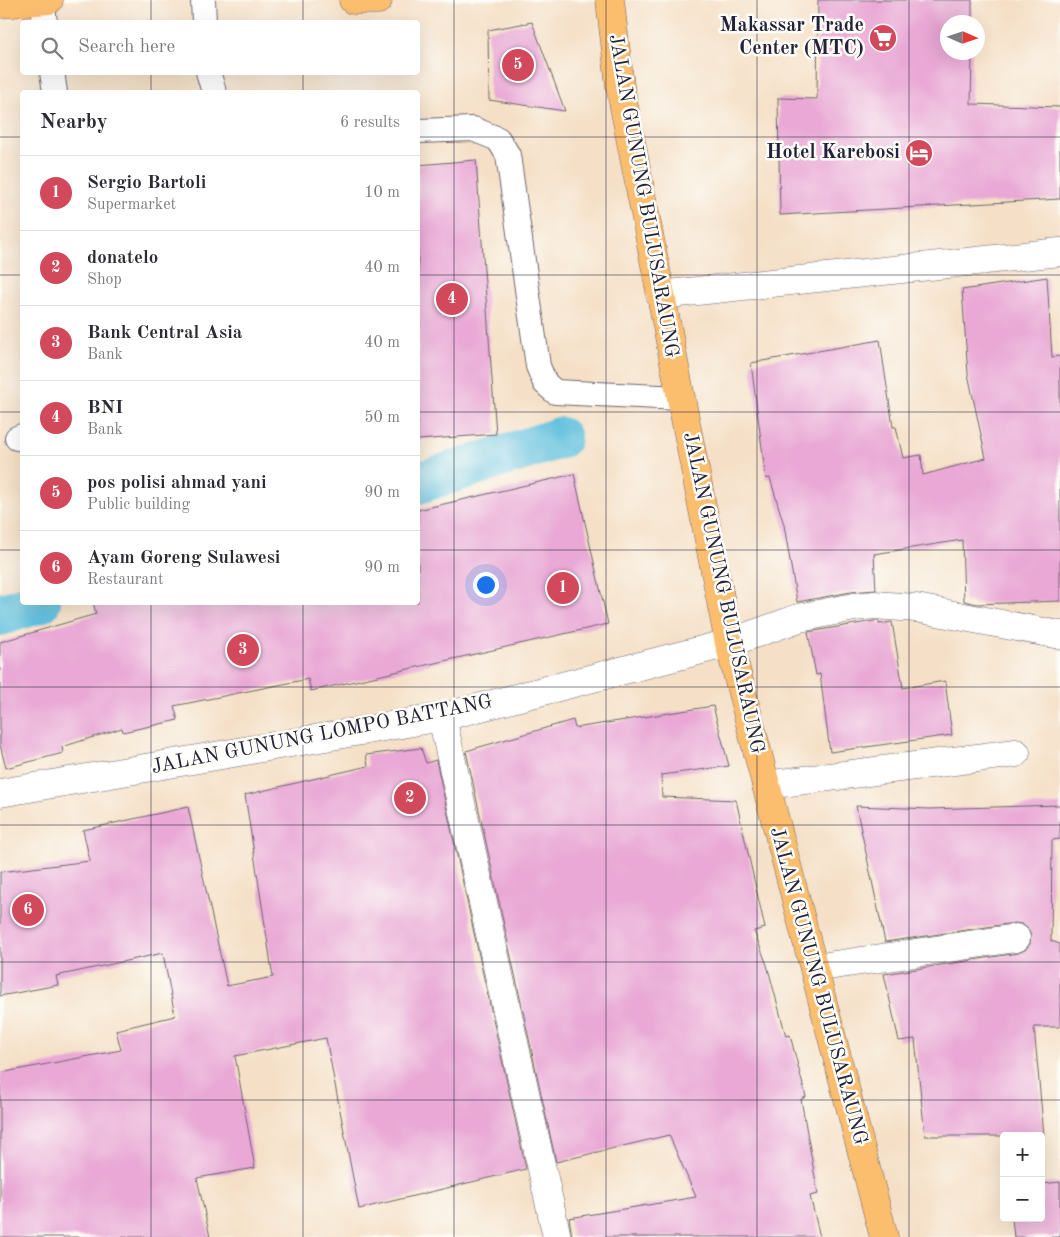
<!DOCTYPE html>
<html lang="en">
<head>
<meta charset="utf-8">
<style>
	body { margin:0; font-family:"Old Standard TT",serif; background:#f2f2f3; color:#2b2b33 }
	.controls { position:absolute; right:15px; bottom:15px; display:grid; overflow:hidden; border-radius:5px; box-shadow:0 5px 20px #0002 }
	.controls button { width:45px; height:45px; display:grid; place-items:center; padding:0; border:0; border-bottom:1px solid #e1e1e2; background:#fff; color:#2b2b33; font:25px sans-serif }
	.compass { position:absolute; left:940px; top:15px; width:45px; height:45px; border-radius:50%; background:#fff; box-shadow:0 5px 20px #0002; rotate:93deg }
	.you { position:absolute; left:485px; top:584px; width:18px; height:18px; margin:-12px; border:4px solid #fff; border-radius:50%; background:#1a73e8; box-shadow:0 0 0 8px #1a73e833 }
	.badge { display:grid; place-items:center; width:32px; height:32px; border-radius:50%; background:#d1495b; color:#fff; font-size:16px; font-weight:700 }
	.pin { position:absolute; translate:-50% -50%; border:2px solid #fff; box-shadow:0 1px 5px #0006 }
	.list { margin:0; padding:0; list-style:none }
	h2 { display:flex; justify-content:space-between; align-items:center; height:65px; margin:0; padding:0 20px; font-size:21px }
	h2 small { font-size:16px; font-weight:400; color:#7c7c81 }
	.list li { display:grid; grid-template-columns:32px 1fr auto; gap:15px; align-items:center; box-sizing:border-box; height:75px; padding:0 20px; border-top:1px solid #e1e1e2 }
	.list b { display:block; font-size:19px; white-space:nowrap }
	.list p { margin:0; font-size:16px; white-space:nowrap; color:#7c7c81 }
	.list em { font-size:16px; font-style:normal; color:#7c7c81 }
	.icon { flex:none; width:28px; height:28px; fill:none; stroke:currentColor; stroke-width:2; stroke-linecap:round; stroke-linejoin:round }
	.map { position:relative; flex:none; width:1060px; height:1237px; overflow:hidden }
	.search { position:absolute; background:#fff; box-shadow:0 5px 20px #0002; left:20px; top:20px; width:400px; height:55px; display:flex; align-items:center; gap:12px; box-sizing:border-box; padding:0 18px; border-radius:5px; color:#7c7c81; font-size:19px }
	.panel { position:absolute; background:#fff; box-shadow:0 5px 20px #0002; left:20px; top:90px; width:400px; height:515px; border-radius:5px }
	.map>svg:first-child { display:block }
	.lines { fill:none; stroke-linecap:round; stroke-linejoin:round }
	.canal { stroke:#5fbfde; stroke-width:42 }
	.building { fill:#e9a8d5 }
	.service-casing { stroke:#6c646c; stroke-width:26 }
	.minor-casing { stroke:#6c646c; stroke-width:29 }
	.primary-casing { stroke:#6c646c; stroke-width:29 }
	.trunk-casing { stroke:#6c646c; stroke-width:29 }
	.service { stroke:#fff; stroke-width:24 }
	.minor { stroke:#fff; stroke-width:28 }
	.primary { stroke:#fbbd6e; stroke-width:28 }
	.trunk { stroke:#fbbd6e; stroke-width:28 }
	.grid { fill:none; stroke:#22223b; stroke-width:1; stroke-opacity:0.55 }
	.labels { text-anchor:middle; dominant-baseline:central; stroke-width:5; stroke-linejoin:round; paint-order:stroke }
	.poi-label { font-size:20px; font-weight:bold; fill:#22223b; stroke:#fdfcf7; text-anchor:end }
	.street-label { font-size:20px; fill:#22223b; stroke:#fdfcf7 }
</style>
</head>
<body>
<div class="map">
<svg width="1060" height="1237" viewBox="0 0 1060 1237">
	<rect width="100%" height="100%" fill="#fdfcf7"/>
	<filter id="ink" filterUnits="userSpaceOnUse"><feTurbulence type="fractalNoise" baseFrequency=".02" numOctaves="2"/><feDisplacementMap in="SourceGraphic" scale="10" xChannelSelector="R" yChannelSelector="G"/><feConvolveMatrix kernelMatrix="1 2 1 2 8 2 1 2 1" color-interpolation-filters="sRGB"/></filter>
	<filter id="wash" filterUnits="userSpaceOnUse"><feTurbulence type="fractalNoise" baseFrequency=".0096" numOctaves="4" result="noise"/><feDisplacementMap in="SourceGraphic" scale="20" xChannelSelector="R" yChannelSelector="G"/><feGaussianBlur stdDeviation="1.12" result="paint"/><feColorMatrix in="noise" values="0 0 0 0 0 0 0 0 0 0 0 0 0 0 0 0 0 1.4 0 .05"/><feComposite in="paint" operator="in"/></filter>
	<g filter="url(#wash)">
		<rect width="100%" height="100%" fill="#f5e0c7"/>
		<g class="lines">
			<!-- canal -->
			<g class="canal">
				<polyline points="418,483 560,438"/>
				<polyline points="0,615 40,602"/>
			</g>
		</g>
		<g id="blocks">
			<!-- building -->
			<g class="building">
				<polygon points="818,0 972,0 972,22 948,22 948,52 972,52 971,104 1060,107 1060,199 780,215 778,98 817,99"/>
				<polygon points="532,22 565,111 489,100 488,30"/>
				<polygon points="476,160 496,434 418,440 418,165"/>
				<polygon points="1047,277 1052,357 1060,356 1060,601 977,604 964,601 962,540 874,554 876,590 851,592 797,602 784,525 770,478 766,479 751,363 880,340 893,427 896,427 903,458 921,455 923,475 986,458 968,374 962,290"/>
				<polygon points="574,474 608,624 311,691 308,679 174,706 178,720 123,732 122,728 62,747 63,753 6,768 0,745 0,642 96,614 93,602 418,602 418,510"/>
				<polygon points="874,621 879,621 879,624 892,622 903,688 945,681 952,735 830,752 820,674 816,675 808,632"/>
				<polygon points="713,706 729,766 661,775 662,797 736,800 765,928 754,931 767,965 786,1036 790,1035 806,1097 801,1099 818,1194 810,1196 820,1237 572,1237 569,1218 696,1197 669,1135 556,1162 466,751 573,720 575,728"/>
				<polygon points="421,748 426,763 436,760 526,1169 359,1209 326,1038 235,1056 255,1168 197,1178 210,1237 0,1237 0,1073 121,1050 116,1030 175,1016 163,953 56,976 58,985 0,996 0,872 90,861 83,830 188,807 227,986 273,977 245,795 368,766 366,755"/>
				<polygon points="1060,805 1060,839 1052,840 1051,941 1060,944 1060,1027 1034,1027 1044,1136 925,1136 915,1039 899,1041 884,974 1018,953 1025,950 1030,944 1031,935 1028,929 1022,924 1014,923 885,942 856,806 929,809"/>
				<polygon points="1060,1182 1060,1237 1014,1237 1012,1218 1041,1218 1041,1184"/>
			</g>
		</g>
	</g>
	<g filter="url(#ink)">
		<use href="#blocks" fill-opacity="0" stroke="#6c646c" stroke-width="1"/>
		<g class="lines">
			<defs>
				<g id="service">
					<polyline points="42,0 45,22"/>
					<polyline points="203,0 204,22"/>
					<polyline points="52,72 55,92"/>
					<polyline points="208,72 214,92"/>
					<polyline points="418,131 473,129 498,139 508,155 538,366 545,383 555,392 680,398"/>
					<polyline points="17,438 22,436"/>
				</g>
				<g id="minor">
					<polyline points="660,295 1060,252"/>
					<polyline points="442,717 557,1237"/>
					<polyline points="766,785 1016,753"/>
					<polyline points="0,793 442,717 729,643 799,618 854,607 874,605 916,608 1060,635"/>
					<polyline points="814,968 1016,938"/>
				</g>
				<g id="primary">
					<polyline points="353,0 378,0"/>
					<polyline points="0,4 49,0"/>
				</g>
				<polyline id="trunk" points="610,0 620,86 729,643 884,1237"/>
			</defs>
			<!-- service casing -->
			<use href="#service" class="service-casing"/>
			<!-- minor casing -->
			<use href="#minor" class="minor-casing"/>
			<!-- primary casing -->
			<use href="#primary" class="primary-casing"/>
			<!-- trunk casing -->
			<use href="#trunk" class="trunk-casing"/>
			<!-- service -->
			<use href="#service" class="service"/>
			<!-- minor -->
			<use href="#minor" class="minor"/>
			<!-- primary -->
			<use href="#primary" class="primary"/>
			<!-- trunk -->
			<use href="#trunk" class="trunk"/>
		</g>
	</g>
	<!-- grid -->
	<path class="grid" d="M 151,0 L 151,22M 303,0 L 303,22M 454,0 L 454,1237M 606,0 L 606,1237M 757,0 L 757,1237M 909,0 L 909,1237M 151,72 L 151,92M 303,72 L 303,92M 0,137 L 22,137M 418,137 L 1060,137M 0,275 L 22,275M 418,275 L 1060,275M 0,412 L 22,412M 418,412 L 1060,412M 0,550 L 22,550M 418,550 L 1060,550M 151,602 L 151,1237M 303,602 L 303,1237M 0,687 L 1060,687M 0,825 L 1060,825M 0,962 L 1060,962M 0,1100 L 1060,1100"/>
	<!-- icons -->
	<defs>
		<symbol id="supermarket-disc" viewBox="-11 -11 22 22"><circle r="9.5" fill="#d1495b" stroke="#fdfcf7"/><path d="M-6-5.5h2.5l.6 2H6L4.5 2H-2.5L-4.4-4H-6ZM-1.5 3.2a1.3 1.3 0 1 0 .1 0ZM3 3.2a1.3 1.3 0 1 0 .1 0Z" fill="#fff"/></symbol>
		<symbol id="hotel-disc" viewBox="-11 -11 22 22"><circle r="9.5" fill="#d1495b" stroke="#fdfcf7"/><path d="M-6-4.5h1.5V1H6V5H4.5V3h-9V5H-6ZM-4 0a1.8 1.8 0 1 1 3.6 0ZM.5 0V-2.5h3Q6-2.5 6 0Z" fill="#fff"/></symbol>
	</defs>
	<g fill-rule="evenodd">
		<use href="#supermarket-disc" x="867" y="22" width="32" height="32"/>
		<use href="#hotel-disc" x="903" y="137" width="32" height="32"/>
	</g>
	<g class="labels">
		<!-- poi labels -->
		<g class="poi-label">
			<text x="864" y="26">Makassar Trade<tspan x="864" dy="23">Center (MTC)</tspan></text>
			<text x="900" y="153">Hotel Karebosi</text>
		</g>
		<!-- street labels -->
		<g class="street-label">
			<text transform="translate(643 196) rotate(80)">JALAN GUNUNG BULUSARAUNG</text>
			<text transform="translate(723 593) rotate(78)">JALAN GUNUNG BULUSARAUNG</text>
			<text transform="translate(322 735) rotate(-11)">JALAN GUNUNG LOMPO BATTANG</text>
			<text transform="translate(818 986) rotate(75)">JALAN GUNUNG BULUSARAUNG</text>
		</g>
	</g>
</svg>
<div class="controls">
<button>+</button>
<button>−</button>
</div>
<svg class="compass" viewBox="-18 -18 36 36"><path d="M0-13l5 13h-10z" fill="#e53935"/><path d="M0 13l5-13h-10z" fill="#7c7c81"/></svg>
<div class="you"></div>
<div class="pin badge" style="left:563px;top:588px">1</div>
<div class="pin badge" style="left:410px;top:798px">2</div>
<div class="pin badge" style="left:243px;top:650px">3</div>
<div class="pin badge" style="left:452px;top:299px">4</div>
<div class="pin badge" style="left:518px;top:65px">5</div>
<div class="pin badge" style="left:28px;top:910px">6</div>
<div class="search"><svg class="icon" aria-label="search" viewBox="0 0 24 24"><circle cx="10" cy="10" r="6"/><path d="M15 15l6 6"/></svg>Search here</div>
<section class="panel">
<h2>Nearby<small>6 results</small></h2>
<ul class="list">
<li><span class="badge">1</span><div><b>Sergio Bartoli</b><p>Supermarket</p></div><em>10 m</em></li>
<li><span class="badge">2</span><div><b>donatelo</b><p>Shop</p></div><em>40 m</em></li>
<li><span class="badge">3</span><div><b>Bank Central Asia</b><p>Bank</p></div><em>40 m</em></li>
<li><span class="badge">4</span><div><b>BNI</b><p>Bank</p></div><em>50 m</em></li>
<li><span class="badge">5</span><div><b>pos polisi ahmad yani</b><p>Public building</p></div><em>90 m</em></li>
<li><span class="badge">6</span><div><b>Ayam Goreng Sulawesi</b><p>Restaurant</p></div><em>90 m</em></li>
</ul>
</section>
</div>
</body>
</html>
